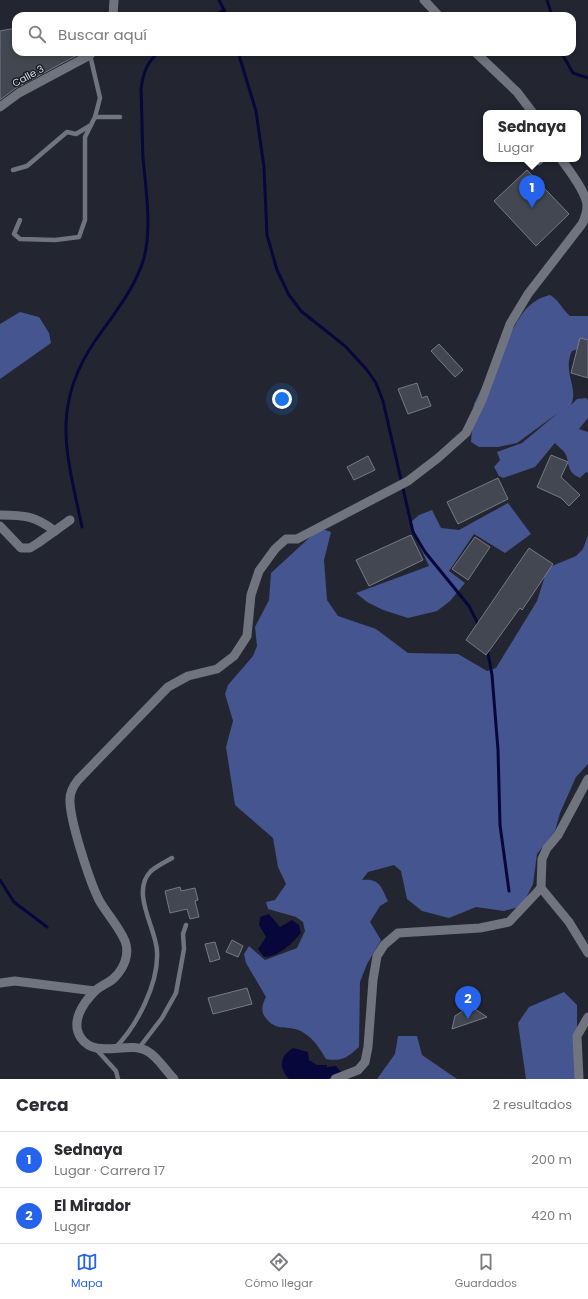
<!DOCTYPE html>
<html lang="es">
<head>
<meta charset="utf-8">
<style>
	body { margin:0; font-family:Poppins,sans-serif; background:#f7f7f7; color:#2b2b33 }
	.you { position:absolute; left:282px; top:399px; width:14px; height:14px; margin:-10px; border:3px solid #fff; border-radius:50%; background:#1a73e8; box-shadow:0 0 0 6px #1a73e833 }
	.badge { display:grid; place-items:center; width:26px; height:26px; border-radius:50%; background:#2563eb; color:#fff; font-size:13px; font-weight:700 }
	.pin { position:absolute; translate:-50% -33px; filter:drop-shadow(0 1px 2px #0008) }
	.pin::after { content:''; position:absolute; top:21px; width:14px; height:12px; background:inherit; clip-path:polygon(0 0,100% 0,50% 100%) }
	.popup { position:absolute; left:483px; top:110px; width:98px; height:52px; box-sizing:border-box; display:grid; place-content:center; border-radius:8px; background:#fff; filter:drop-shadow(0 1px 3px #0005); font-size:13px; white-space:nowrap; color:#7c7c81 }
	.popup b { font-size:15px; color:#2b2b33 }
	.popup::after { content:''; position:absolute; left:50%; top:100%; margin-left:-8px; border:8px solid transparent; border-top-color:#fff }
	.list { margin:0; padding:0; list-style:none }
	h2 { display:flex; justify-content:space-between; align-items:center; height:52px; margin:0; padding:0 16px; font-size:17px }
	h2 small { font-size:13px; font-weight:400; color:#7c7c81 }
	.list li { display:grid; grid-template-columns:26px 1fr auto; gap:12px; align-items:center; box-sizing:border-box; height:56px; padding:0 16px; border-top:1px solid #e1e1e2 }
	.list b { display:block; font-size:15px; white-space:nowrap }
	.list p { margin:0; font-size:13px; white-space:nowrap; color:#7c7c81 }
	.list em { font-size:13px; font-style:normal; color:#7c7c81 }
	.icon { flex:none; width:22px; height:22px; fill:none; stroke:currentColor; stroke-width:2; stroke-linecap:round; stroke-linejoin:round }
	.map { position:relative; flex:none; width:588px; height:1079px; overflow:hidden }
	.search { position:absolute; background:#fff; box-shadow:0 2px 6px #0003; left:12px; right:12px; top:12px; height:44px; display:flex; align-items:center; gap:10px; box-sizing:border-box; padding:0 14px; border-radius:12px; color:#7c7c81; font-size:15px }
	.sheet { height:164px; background:#fff }
	nav { display:flex; justify-content:space-around; align-items:center; box-sizing:border-box; height:56px; border-top:1px solid #e1e1e2; background:#fff; font-size:11px; color:#7c7c81 }
	nav a { display:grid; justify-items:center; gap:2px }
	nav .on { color:#2563eb }
	.map>svg:first-child { display:block }
	.forest { fill:#45558f }
	.water { fill:#07073c }
	.lines { fill:none; stroke-linecap:round; stroke-linejoin:round }
	.stream { stroke:#07073c; stroke-width:3 }
	.building { fill:#434751; stroke:#777a86 }
	.service { stroke:#70747f; stroke-width:4.5 }
	.minor { stroke:#70747f; stroke-width:9 }
	.labels { text-anchor:middle; dominant-baseline:central; stroke-width:3; stroke-linejoin:round; paint-order:stroke }
	.street-label { font-size:10px; fill:#d8dae0; stroke:#1a1d26 }
</style>
</head>
<body>
<div class="map">
<svg width="588" height="1079" viewBox="0 0 588 1079">
	<rect width="100%" height="100%" fill="#232630"/>
	<!-- forest -->
	<g class="forest">
		<path d="M 550,295 C 560,301 561,308 570,316 L 588,316 L 588,346 L 572,351 C 562,372 579,388 571,405 L 577,399 L 586,398 L 588,400 L 588,418 L 579,429 L 588,432 L 588,473 L 586,472 L 580,478 C 567,472 570,466 566,455 C 564,450 558,447 555,443 L 535,467 L 503,478 L 499,476 L 494,467 L 500,460 L 497,452 L 522,443 L 558,413 L 517,443 L 498,447 L 479,447 L 471,442 L 474,404 L 490,371 C 490,361 498,358 502,350 C 516,327 521,302 550,295 Z"/>
		<polygon points="20,312 39,317 49,333 51,343 0,379 0,324"/>
		<polygon points="508,503 531,534 505,553 474,534 449,571 465,583 450,601 437,611 408,618 383,610 367,602 356,593 429,566 411,528 412,521 419,515 432,510 441,528 459,530"/>
		<path d="M 320,528 L 331,532 L 324,560 L 327,600 L 338,616 L 376,629 L 408,653 L 458,654 L 487,671 L 496,668 L 537,601 L 546,573 L 552,566 L 576,556 L 583,549 L 588,535 L 588,764 L 576,777 L 560,813 L 555,831 L 537,854 L 533,884 L 522,906 L 504,911 L 476,907 L 449,918 L 422,911 L 407,899 L 401,871 L 394,865 L 368,872 L 362,880 C 380,878 381,887 388,901 L 380,906 L 370,922 L 381,940 L 367,964 L 360,982 L 359,1047 C 348,1057 342,1062 326,1059 C 320,1049 314,1039 304,1033 C 290,1023 277,1034 265,1017 C 260,1010 263,1003 266,997 L 246,963 L 244,954 L 249,946 L 265,960 L 297,948 L 305,931 L 303,922 L 296,917 L 268,909 L 266,902 L 275,900 L 286,884 L 278,867 L 273,838 L 235,805 L 226,747 L 233,721 L 225,694 L 228,685 L 253,656 L 257,646 L 255,627 L 269,600 L 271,573 Z"/>
		<polygon points="564,992 577,1005 577,1065 583,1079 526,1079 518,1023 529,1007"/>
		<polygon points="398,1036 417,1036 422,1055 457,1079 377,1079 395,1054"/>
	</g>
	<!-- water -->
	<g class="water">
		<path d="M 269,914 L 280,927 L 292,920 L 299,925 L 301,933 C 292,944 278,957 264,957 L 258,949 L 266,937 L 259,925 L 260,917 Z"/>
		<path d="M 293,1048 L 308,1052 L 309,1060 L 317,1065 L 327,1065 L 327,1067 L 336,1066 L 342,1073 L 327,1079 L 289,1079 C 278,1067 280,1056 293,1048 Z"/>
	</g>
	<g class="lines">
		<!-- stream -->
		<g class="stream">
			<polyline points="547,0 552,16"/>
			<polyline points="224,10 226,16"/>
			<polyline points="214,16 224,10 219,0"/>
			<polyline points="238,52 256,111 264,167 267,235 277,270 289,295 301,311 345,346 367,370 376,383 383,401 413,532 425,552 469,606 479,626"/>
			<polyline points="561,52 573,73 588,78"/>
			<path d="M 82,527 C 67,455 50,407 95,341 C 113,315 135,289 144,258 C 152,227 146,190 143,158 C 142,135 142,112 141,89 C 143,73 147,62 159,52"/>
			<polyline points="487,648 492,675 498,750 500,825 509,891"/>
			<polyline points="0,880 14,902 47,927"/>
		</g>
	</g>
	<!-- building -->
	<g class="building">
		<polygon points="16,28 16,52 83,52 16,88 0,100 0,31"/>
		<polygon points="527,170 569,214 536,246 494,201"/>
		<polygon points="580,338 588,340 588,378 571,373"/>
		<polygon points="439,344 463,370 455,377 431,351"/>
		<polygon points="417,383 422,398 427,396 431,406 408,414 398,389"/>
		<polygon points="551,455 568,462 561,477 580,495 569,506 561,498 537,487"/>
		<polygon points="368,456 375,470 354,480 347,467"/>
		<polygon points="498,478 508,499 458,524 447,502"/>
		<polygon points="411,535 423,560 369,586 356,560"/>
		<polygon points="475,537 490,547 468,580 452,569"/>
		<polygon points="529,548 553,564 522,610 520,608 486,655 466,640"/>
		<polygon points="180,887 181,891 195,888 198,900 195,901 199,917 190,919 187,909 170,913 165,891"/>
		<polygon points="232,940 243,946 238,957 226,952"/>
		<polygon points="215,942 220,959 210,962 205,944"/>
		<polygon points="247,988 252,1004 213,1014 208,998"/>
		<polygon points="466,1009 475,1009 487,1017 452,1029 455,1016"/>
	</g>
	<g class="lines">
		<!-- service -->
		<g class="service">
			<polyline points="95,117 120,117"/>
			<polyline points="539,163 544,159"/>
			<polyline points="13,170 27,166 67,132 76,134 91,125"/>
			<polyline points="20,220 14,234 20,239 55,240 79,237 85,220 85,137 95,117 100,98 90,55"/>
			<path d="M 115,1048 C 137,1026 159,983 157,951 C 156,928 130,892 151,871 C 157,866 165,862 172,858"/>
			<polyline points="139,1048 162,1018 176,993 184,949 183,934 186,925"/>
			<polyline points="96,1049 116,1071 118,1079"/>
		</g>
		<!-- minor -->
		<g class="minor">
			<polyline points="424,0 439,16"/>
			<polyline points="113,16 114,0"/>
			<polyline points="475,52 517,92 533,113"/>
			<polyline points="0,107 19,93 90,55 92,52"/>
			<path d="M 0,515 C 25,515 35,516 55,531"/>
			<polyline points="0,526 21,548 30,548 38,543 70,520"/>
			<polyline points="588,779 558,835 547,848 542,859 541,888 569,922 588,953"/>
			<polyline points="0,983 15,981 95,991"/>
			<path d="M 174,1079 C 166,1071 157,1056 147,1051 C 128,1040 96,1060 81,1038 C 70,1022 83,1003 95,991 C 101,985 110,983 115,977 C 124,968 130,954 125,941 C 119,927 107,914 99,900 C 90,882 69,819 70,799 C 70,792 74,785 78,780 L 168,687 L 188,676 L 217,669 L 234,656 L 247,636 L 251,595 L 259,571 L 275,549 L 286,539 L 297,539 L 408,481 L 438,458 L 466,433 L 482,400 L 510,324 L 528,294 L 582,224 C 585,218 587,212 587,206 C 587,193 569,170 561,159"/>
			<polyline points="335,1079 358,1070 365,1062 368,1047 373,980 377,956 384,945 398,933 480,928 509,922 541,888"/>
			<polyline points="579,1079 577,1036 588,1017"/>
		</g>
	</g>
	<g class="labels">
		<!-- street labels -->
		<g class="street-label">
			<text transform="translate(28 76) rotate(-29)">Calle 3</text>
		</g>
	</g>
</svg>
<div class="you"></div>
<div class="pin badge" style="left:532px;top:208px">1</div>
<div class="popup"><b>Sednaya</b>Lugar</div>
<div class="pin badge" style="left:468px;top:1019px">2</div>
<div class="search"><svg class="icon" aria-label="search" viewBox="0 0 24 24"><circle cx="10" cy="10" r="6"/><path d="M15 15l6 6"/></svg>Buscar aquí</div>
</div>
<section class="sheet">
<h2>Cerca<small>2 resultados</small></h2>
<ul class="list">
<li><span class="badge">1</span><div><b>Sednaya</b><p>Lugar · Carrera 17</p></div><em>200 m</em></li>
<li><span class="badge">2</span><div><b>El Mirador</b><p>Lugar</p></div><em>420 m</em></li>
</ul>
</section>
<nav>
<a class="on"><svg class="icon" aria-label="map" viewBox="0 0 24 24"><path d="M3 6l6-2 6 2 6-2v14l-6 2-6-2-6 2zM9 4v14M15 6v14"/></svg>Mapa</a>
<a><svg class="icon" aria-label="directions" viewBox="0 0 24 24"><path d="M12 3l9 9-9 9-9-9zM9 14v-3h6M13 9l2 2-2 2"/></svg>Cómo llegar</a>
<a><svg class="icon" aria-label="saved" viewBox="0 0 24 24"><path d="M7 4h10v16l-5-4-5 4z"/></svg>Guardados</a>
</nav>
</body>
</html>
